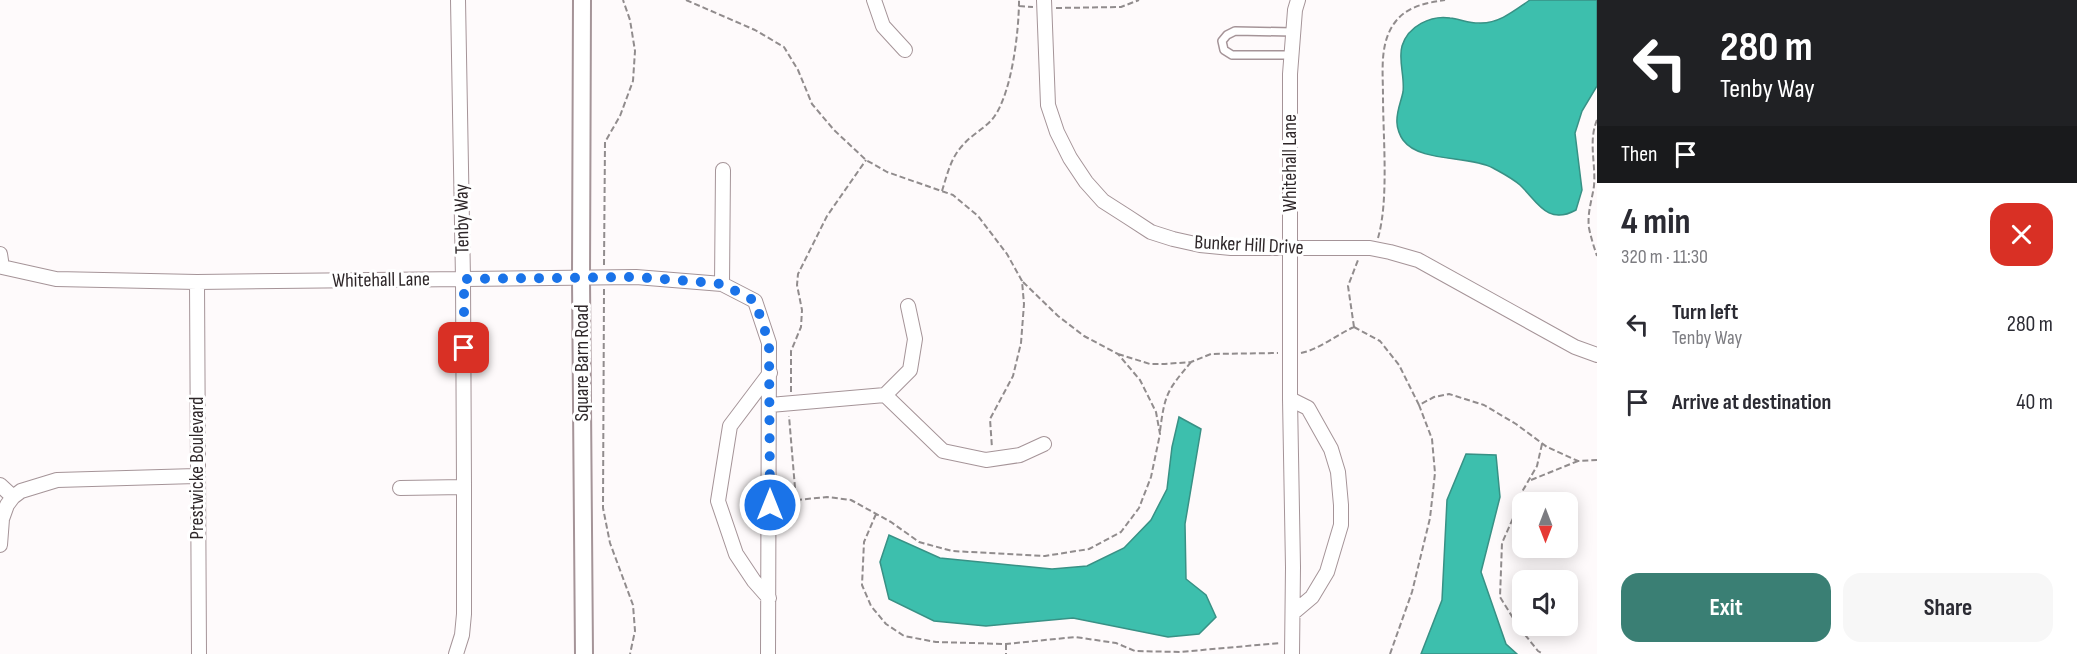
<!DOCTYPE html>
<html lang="en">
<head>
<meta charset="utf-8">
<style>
  :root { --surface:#fff; --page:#f7f7f7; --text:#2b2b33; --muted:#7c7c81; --accent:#3a7f74 }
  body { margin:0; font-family:"Sofia Sans Condensed",sans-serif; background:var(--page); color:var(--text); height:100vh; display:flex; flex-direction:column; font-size:22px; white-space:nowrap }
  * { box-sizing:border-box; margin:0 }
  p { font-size:20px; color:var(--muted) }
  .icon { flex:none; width:33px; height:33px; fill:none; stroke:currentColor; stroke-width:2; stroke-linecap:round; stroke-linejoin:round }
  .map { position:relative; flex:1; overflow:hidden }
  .sheet { display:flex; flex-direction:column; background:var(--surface); width:480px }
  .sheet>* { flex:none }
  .banner { background:#202124; color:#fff; overflow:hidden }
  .needle { width:39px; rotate:180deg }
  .fabs { position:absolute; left:1512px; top:492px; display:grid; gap:12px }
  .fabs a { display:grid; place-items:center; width:66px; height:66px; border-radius:12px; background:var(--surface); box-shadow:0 3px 15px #0003; font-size:30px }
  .pin { position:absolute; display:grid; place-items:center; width:51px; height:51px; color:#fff; margin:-26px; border-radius:12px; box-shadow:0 3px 9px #0006 }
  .me { position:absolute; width:66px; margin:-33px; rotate:0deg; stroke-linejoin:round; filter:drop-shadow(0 0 4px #0008) }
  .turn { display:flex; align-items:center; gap:21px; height:126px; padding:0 24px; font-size:27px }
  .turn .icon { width:78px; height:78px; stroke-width:2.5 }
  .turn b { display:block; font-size:42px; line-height:51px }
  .then { display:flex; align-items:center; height:57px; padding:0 24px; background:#0003; gap:12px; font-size:22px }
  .round { display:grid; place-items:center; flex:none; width:63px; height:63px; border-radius:18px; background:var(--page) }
  .overview { display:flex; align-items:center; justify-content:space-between; height:102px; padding:0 24px }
  h1 { font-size:36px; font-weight:700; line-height:45px }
  .cta { display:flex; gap:12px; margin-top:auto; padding:12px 24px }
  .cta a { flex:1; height:69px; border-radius:18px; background:var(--accent); color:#fff; font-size:24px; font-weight:700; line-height:69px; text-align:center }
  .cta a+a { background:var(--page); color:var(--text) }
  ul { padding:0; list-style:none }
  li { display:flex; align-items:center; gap:18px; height:78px; padding:0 24px }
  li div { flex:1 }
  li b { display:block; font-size:22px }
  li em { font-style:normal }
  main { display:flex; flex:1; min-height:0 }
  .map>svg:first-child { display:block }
  .water { fill:#3dbfad; stroke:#389185; stroke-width:1.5 }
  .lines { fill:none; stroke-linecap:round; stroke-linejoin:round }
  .service-casing { stroke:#a59498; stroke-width:10 }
  .minor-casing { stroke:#a59498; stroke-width:16 }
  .tertiary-casing { stroke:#a59498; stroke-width:20 }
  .path { stroke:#918c8d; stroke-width:2; stroke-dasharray:6 3; stroke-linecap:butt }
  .service { stroke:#fff; stroke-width:7 }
  .minor { stroke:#fff; stroke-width:14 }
  .tertiary { stroke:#fff; stroke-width:16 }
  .route { stroke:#1a73e8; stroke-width:10; stroke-dasharray:0 18 }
  .labels { text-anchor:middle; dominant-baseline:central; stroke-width:6; stroke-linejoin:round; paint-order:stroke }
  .street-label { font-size:20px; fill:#2e2729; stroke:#fff }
</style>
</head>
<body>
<main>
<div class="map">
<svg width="1597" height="654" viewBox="0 0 1597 654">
  <rect width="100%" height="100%" fill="#fefafb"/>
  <!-- water -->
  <path class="water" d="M 1530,0 L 1597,0 L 1597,86 L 1582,111 L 1575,133 L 1582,190 L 1576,210 C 1547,226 1537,201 1520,185 C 1512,178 1502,173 1493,168 C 1468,155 1420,163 1403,140 C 1400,136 1397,128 1397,123 C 1396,112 1401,102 1403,92 C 1405,77 1398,60 1402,46 C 1408,26 1431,15 1450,18 C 1460,19 1471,24 1481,23 C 1500,23 1515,10 1530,0 Z
    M 1179,417 L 1201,429 L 1185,524 L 1186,579 L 1206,595 L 1216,617 L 1199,634 L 1168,637 L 1073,618 L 986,626 L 934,621 L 889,599 L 880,562 L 889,535 L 940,558 L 1052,569 L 1087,566 L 1124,548 L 1151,520 L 1167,489 L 1172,447 Z
    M 1466,454 L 1496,455 L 1500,497 L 1481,572 L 1506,644 L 1517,654 L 1421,654 L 1442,600 L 1447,500 Z"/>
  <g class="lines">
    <defs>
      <path id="service" d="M 1292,55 L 1232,55 L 1224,50 L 1222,41 L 1227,35 L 1235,31 L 1293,32"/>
      <path id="minor" d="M 874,0 L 883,26 L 905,50
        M 1044,0 L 1048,105 L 1057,132 L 1070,158 L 1086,182 L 1103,201 L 1128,217 L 1151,232 L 1173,239 L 1200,245 L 1231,248 L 1370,248 L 1390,252 L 1418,260 L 1575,347 L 1597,355
        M 0,254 L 2,267 L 56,279 L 197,282 L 636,277 L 722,284 L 755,301 L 769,343 L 768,654
        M 197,282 L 199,654
        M 722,284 L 723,170
        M 885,395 L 943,451 L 986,460 L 1020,455 L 1044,444
        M 1290,399 L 1293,567 L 1292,654
        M 770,405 L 885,395 L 910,370 L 915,339 L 908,306
        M 0,485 L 13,497
        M 400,488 L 464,487
        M 0,545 L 2,519 L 7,505 L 13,497 L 21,491 L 57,480 L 196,476
        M 769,598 L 754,581 L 736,554 L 718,501 L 730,426 L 770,373
        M 1293,613 L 1312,597 L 1327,572 L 1341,525 L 1341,505 L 1338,472 L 1331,449 L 1308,408 L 1290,399 L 1290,74 L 1295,10 L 1298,0
        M 456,654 L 462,635 L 464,614 L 464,487 L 463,279 L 458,0"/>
      <path id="tertiary" d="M 582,0 L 581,279 L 584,654"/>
    </defs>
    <!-- service casing -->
    <use href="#service" class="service-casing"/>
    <!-- minor casing -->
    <use href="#minor" class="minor-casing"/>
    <!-- tertiary casing -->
    <use href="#tertiary" class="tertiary-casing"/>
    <!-- path -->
    <path class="path" d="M 686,0 L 755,30 L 784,47 L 798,70 L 812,104 L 834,130 L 866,160 L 887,172 L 953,195 L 978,216 L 1007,254 L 1022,281 L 1024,304 L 1021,343 L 1013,376 L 990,419 L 992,448
      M 1019,6 L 1033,7
      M 1056,8 L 1121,7 L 1139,0
      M 1597,120 C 1588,142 1596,163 1594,186 C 1592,200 1587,213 1589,228 C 1591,238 1594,247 1597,256
      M 942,191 C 947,175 951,157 963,145 C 972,134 986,128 994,117 C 1012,92 1019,31 1019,0
      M 1378,238 C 1389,200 1383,137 1383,96 C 1383,71 1379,42 1396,21 C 1408,6 1426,3 1445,0
      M 604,265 L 605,142 L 620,116 L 633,81 L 635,51 L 630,20 L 623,0
      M 604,289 L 603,508 L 610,543 L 633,605 L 635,631 L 630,654
      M 1354,327 L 1348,286 L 1358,260
      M 1354,327 L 1380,341 L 1399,365 L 1419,405 L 1434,397 L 1449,394 L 1484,405 L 1516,424 L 1547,447 L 1578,461 L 1597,460
      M 1301,353 C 1320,349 1336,335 1354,327
      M 1118,354 L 1150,364 L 1165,364 L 1191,362 L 1211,354 L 1278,353
      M 791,392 L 791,351 L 801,327 L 802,310 L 797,285 L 798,274 L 827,216 L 866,160
      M 1160,431 C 1165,393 1167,391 1191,362
      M 1542,444 L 1537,466 L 1519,497 L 1514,516 L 1502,543 L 1500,597 L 1518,626 L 1538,651 L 1543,654
      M 1531,480 L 1578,461
      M 796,500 L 827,497 L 851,500 L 891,522 L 919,542 L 952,551 L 1045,556 L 1089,549 L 1121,532 L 1139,508 L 1151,477 L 1160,434 L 1156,412 L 1140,380 L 1118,354 L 1084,336 L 1058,316 L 1022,281
      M 781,502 L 796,500 L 789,416
      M 876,514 L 864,542 L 862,585 L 871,606 L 886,624 L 904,636 L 936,642 L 1006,644 L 1075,637 L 1116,643 L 1135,651 L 1180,652 L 1280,643
      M 1006,644 L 1006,654
      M 1390,654 L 1412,592 L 1430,518 L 1435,473 L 1432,439 L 1419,405"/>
    <!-- service -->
    <use href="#service" class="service"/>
    <!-- minor -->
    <use href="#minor" class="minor"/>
    <!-- tertiary -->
    <use href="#tertiary" class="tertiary"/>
  </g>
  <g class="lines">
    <!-- route -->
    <path class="route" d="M 464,348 L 464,279 L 636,277 L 701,282 L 722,284 L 755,301 L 769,343 L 770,505"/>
  </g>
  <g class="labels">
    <!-- street labels -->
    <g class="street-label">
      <text transform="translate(1290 163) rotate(-90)">Whitehall Lane</text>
      <text transform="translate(462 219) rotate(-91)">Tenby Way</text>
      <text transform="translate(1249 245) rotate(3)">Bunker Hill Drive</text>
      <text transform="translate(381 280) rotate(-1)">Whitehall Lane</text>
      <text transform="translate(582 363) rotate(-90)">Square Barn Road</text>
      <text transform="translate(197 468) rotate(-90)">Prestwicke Boulevard</text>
    </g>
  </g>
</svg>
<div class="fabs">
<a><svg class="needle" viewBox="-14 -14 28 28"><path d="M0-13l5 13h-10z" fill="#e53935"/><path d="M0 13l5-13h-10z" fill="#7c7c81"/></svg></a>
<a><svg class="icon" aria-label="sound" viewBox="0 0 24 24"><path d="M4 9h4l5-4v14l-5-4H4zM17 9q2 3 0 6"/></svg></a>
</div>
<div class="pin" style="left:464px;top:348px;background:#d93025"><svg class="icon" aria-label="arrive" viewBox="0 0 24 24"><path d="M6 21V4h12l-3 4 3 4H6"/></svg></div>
<svg class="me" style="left:770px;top:505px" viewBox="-20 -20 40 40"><circle r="17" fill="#1a73e8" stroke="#fff" stroke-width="3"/><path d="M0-11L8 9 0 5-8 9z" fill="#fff"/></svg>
</div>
<section class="sheet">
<div class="banner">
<div class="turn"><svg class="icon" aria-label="left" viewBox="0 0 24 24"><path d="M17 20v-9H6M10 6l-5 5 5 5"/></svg><div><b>280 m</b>Tenby Way</div></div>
<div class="then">Then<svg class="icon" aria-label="arrive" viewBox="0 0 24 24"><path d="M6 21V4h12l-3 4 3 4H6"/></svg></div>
</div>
<div class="overview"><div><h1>4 min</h1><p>320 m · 11:30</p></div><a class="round" style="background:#d93025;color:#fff"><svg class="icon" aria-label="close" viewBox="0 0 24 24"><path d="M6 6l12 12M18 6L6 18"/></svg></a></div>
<ul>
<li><svg class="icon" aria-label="left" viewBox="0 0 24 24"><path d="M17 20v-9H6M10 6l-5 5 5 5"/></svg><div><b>Turn left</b><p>Tenby Way</p></div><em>280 m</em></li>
<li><svg class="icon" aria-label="arrive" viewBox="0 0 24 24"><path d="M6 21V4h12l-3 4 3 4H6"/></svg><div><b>Arrive at destination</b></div><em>40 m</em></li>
</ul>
<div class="cta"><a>Exit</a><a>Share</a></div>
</section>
</main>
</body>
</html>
